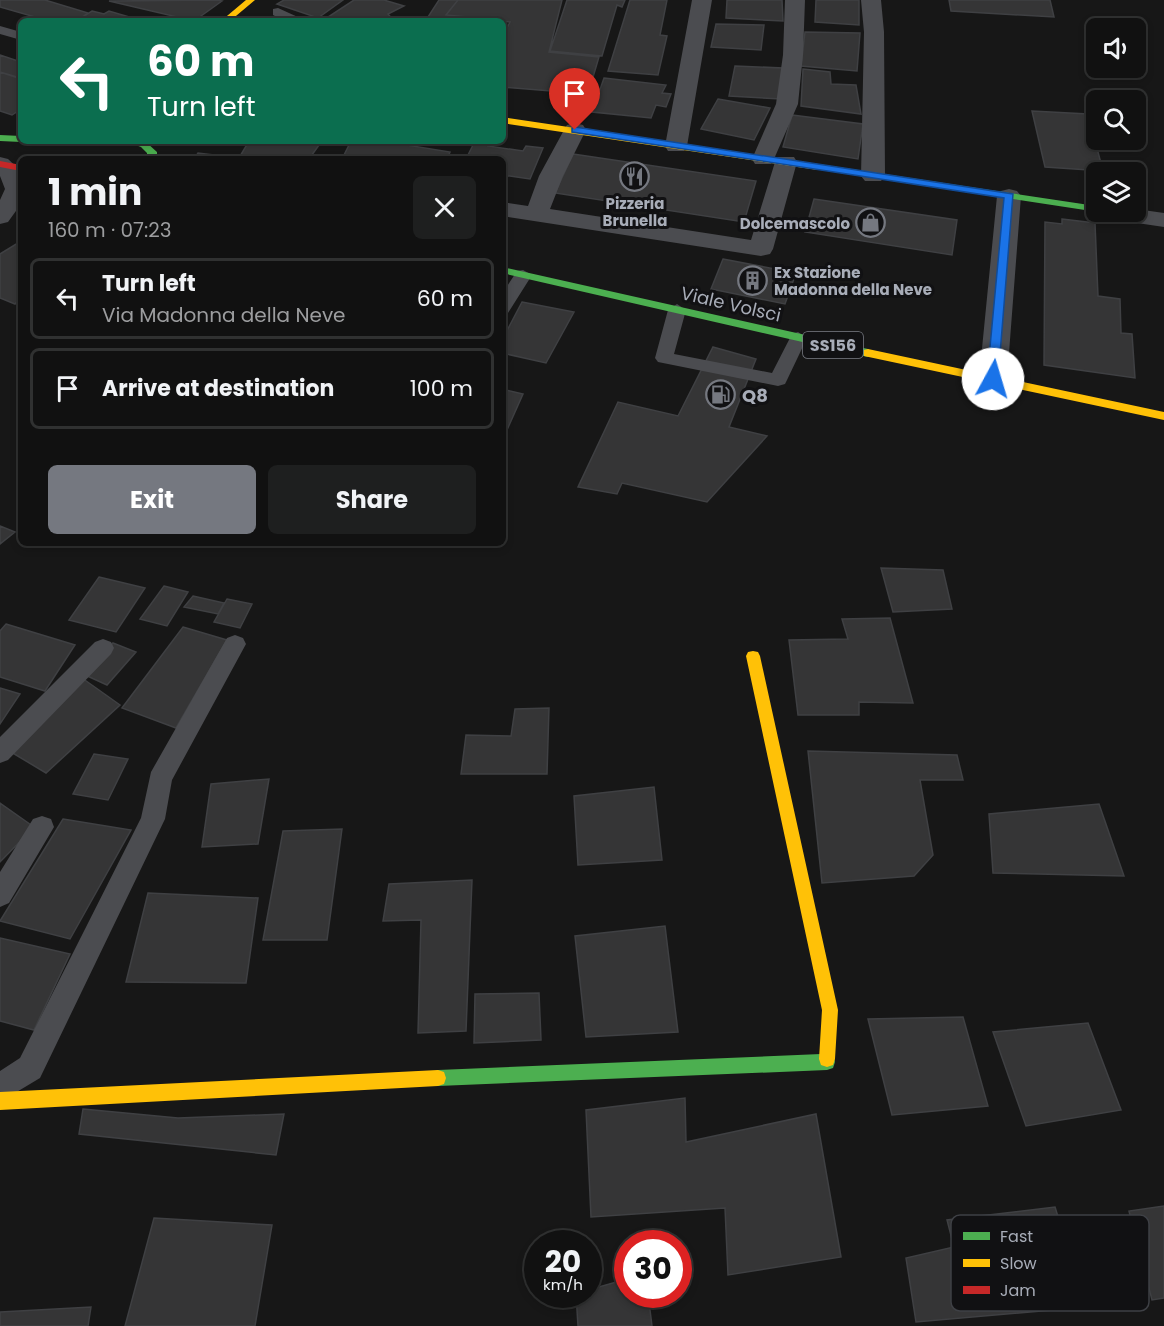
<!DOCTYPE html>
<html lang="en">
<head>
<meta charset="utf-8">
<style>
  :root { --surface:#111; --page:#1e1f1f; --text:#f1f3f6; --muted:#9c9d9f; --line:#303131; --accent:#757880 }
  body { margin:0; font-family:Poppins,sans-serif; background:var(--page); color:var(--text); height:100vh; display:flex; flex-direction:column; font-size:22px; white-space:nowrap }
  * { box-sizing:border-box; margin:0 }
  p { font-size:20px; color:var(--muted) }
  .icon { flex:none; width:33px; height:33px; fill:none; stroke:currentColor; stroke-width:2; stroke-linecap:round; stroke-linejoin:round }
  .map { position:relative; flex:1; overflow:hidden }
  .sheet { position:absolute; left:18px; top:156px; width:488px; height:390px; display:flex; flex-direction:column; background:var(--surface); border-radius:9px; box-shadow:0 3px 9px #0003,0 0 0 2px var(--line) }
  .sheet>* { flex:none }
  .top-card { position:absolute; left:18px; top:18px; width:488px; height:126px; border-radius:9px; box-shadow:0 3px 9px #0003,0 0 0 2px var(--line); background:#0b6e4f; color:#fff; overflow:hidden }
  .tools { position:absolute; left:1086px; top:18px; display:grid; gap:12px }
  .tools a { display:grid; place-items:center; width:60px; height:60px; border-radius:9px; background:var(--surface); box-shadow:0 3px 9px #0003,0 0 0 2px var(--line); font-size:30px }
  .speed { position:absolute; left:524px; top:1230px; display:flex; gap:12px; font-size:30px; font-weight:700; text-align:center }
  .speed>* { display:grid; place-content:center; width:78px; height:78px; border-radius:50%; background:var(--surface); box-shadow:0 3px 9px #0003,0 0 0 2px var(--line); line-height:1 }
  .speed small { font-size:15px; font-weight:400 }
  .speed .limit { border:9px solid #d22; background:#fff; color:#111 }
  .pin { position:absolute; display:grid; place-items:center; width:51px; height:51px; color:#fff; margin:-62px -26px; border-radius:50% 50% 50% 0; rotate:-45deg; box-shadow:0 0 6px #0007 }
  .pin .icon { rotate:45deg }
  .me { position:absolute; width:66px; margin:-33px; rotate:6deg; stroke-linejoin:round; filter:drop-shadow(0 0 4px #0008) }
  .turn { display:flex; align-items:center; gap:21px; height:126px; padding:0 30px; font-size:27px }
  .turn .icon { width:78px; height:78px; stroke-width:2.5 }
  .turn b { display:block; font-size:42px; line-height:51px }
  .round { display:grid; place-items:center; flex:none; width:63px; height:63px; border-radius:9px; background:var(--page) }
  .overview { display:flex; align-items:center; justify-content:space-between; height:102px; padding:0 30px }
  h1 { font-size:36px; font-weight:700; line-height:45px }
  .primary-button { display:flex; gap:12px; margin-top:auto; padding:12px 30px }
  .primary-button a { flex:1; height:69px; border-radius:9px; background:var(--accent); color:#fff; font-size:24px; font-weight:700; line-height:69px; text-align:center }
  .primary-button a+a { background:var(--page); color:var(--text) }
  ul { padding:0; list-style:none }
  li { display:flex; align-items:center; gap:18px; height:81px; margin:0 12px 9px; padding:0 18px; border:3px solid var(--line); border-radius:9px }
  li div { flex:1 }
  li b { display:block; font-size:22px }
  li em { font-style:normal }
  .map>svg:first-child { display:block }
  .building { fill:#353536; stroke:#3f4043; stroke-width:1.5 }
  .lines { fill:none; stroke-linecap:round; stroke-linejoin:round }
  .lane { fill:#4b4c50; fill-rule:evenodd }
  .street { fill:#4b4c50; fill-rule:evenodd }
  .fast { fill:#4caf50; fill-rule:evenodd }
  .slow { fill:#ffc107; fill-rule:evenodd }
  .jam { fill:#c62828; fill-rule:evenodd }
  .route { fill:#1a73e8; stroke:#114b97; stroke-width:1.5 }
  .labels { text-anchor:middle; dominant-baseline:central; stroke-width:6; stroke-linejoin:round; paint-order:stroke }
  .far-poi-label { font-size:15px; font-weight:bold; fill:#a8adb8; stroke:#111113 }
  .shield { fill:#111113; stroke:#7b7e86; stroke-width:1.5 }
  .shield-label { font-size:16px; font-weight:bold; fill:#a8adb8 }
  .street-label { font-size:18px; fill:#a8adb8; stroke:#111113 }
  .poi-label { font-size:18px; font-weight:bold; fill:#a8adb8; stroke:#111113; text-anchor:start }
  .key { fill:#111113; stroke:#3e4045; stroke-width:1.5 }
  .key-label { font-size:16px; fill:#a8adb8 }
</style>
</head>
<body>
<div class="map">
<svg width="1164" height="1326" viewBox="0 0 1164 1326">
  <rect width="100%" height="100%" fill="#171717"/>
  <!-- building -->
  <path class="building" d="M 0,0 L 45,0 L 88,13 L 76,21 L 49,21 L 0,7 Z
    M 217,0 L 222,1 L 194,21 L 109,1 Z
    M 284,0 L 343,0 L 318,18 L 277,4 Z
    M 354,0 L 384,0 L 404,6 L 388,14 L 394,21 L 328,21 L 325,19 Z
    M 439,0 L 458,0 L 446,15 L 478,18 L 477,21 L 426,20 Z
    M 458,0 L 562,0 L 549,52 L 599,57 L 588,94 L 502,87 L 502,38 L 510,22 L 446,15 Z
    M 567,0 L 625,0 L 622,7 L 617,5 L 602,56 L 550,51 Z
    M 630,0 L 667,0 L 660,35 L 667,36 L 658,75 L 608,71 Z
    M 727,0 L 782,0 L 783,21 L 726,18 Z
    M 816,0 L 859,0 L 859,25 L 815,22 Z
    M 949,0 L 1050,0 L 1054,17 L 951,11 Z
    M 92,11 L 104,14 L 109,11 L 143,21 L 76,21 Z
    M 716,24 L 764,25 L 761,50 L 711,47 Z
    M 805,32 L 860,33 L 857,71 L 801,66 Z
    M 0,55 L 21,62 L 21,75 L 17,77 L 0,72 Z
    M 735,66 L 783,68 L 781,99 L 729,96 Z
    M 803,69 L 830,72 L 831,84 L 856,85 L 861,114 L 801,106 Z
    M 0,72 L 21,79 L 21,109 L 12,115 L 0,111 Z
    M 604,78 L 666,85 L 662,93 L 671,94 L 666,107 L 656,105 L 651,118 L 592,112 Z
    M 718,99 L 770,108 L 754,140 L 701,129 Z
    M 1032,111 L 1088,114 L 1103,171 L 1045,167 Z
    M 792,115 L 863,124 L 858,159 L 783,147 Z
    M 249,141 L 322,141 L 309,159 L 194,159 L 198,153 L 239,158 Z
    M 351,141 L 395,141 L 394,143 L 450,152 L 447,159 L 342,159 Z
    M 475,141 L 491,141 L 488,146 L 523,151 L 526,146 L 543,148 L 530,179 L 502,175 L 502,159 L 466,159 Z
    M 573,154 L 756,181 L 744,222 L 555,193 Z
    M 814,199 L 957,220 L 952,255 L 805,232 Z
    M 1062,219 L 1095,223 L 1098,296 L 1120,299 L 1121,333 L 1132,334 L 1135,378 L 1044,365 L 1045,222 L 1062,224 Z
    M 21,241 L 21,297 L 15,304 L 0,298 L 0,254 Z
    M 723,259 L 796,273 L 785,304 L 711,289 Z
    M 522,302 L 574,312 L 546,363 L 502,353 L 502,340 Z
    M 713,347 L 756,359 L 729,427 L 767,436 L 707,502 L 622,483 L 617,494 L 578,487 L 618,402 L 678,416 Z
    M 502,389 L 523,394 L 503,439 L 502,439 Z
    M 0,526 L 15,532 L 0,544 Z
    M 881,568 L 943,570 L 952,609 L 893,612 Z
    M 99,577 L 145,588 L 116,632 L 69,620 Z
    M 164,586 L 188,592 L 167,626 L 140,619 Z
    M 193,596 L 224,603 L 218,614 L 184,607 Z
    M 227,599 L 252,604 L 240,628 L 214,622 Z
    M 890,618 L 913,703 L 859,702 L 859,715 L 798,715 L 789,640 L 848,639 L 842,619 Z
    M 6,624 L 75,645 L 45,691 L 0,677 L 0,631 Z
    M 183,627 L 227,640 L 176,728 L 122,708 Z
    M 113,643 L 136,652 L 107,685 L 85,675 Z
    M 82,678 L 120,705 L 46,773 L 11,752 Z
    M 0,688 L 20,694 L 0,724 Z
    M 549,708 L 547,774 L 461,774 L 466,735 L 511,736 L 515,709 Z
    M 808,751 L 957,755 L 963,780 L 920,780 L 933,855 L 914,876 L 822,883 Z
    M 94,754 L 128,759 L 108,800 L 73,794 Z
    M 269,779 L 258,844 L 202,847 L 211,784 Z
    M 654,787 L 662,860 L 578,865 L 574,796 Z
    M 0,803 L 34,827 L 0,862 Z
    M 1099,804 L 1124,876 L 993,873 L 989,814 Z
    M 63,819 L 131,830 L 70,939 L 0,921 Z
    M 342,829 L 327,940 L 263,940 L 283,831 Z
    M 472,880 L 466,1031 L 418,1033 L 421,920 L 383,921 L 389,884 Z
    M 148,893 L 258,898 L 246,983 L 126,982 Z
    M 665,926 L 678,1032 L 586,1037 L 575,936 Z
    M 0,938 L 70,954 L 34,1030 L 0,1021 Z
    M 539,993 L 541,1040 L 474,1043 L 475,994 Z
    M 963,1017 L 988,1106 L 892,1115 L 868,1019 Z
    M 1088,1023 L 1121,1110 L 1026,1126 L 993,1032 Z
    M 685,1098 L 686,1142 L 816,1114 L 841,1257 L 728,1275 L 725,1208 L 591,1217 L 586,1110 Z
    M 83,1109 L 178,1118 L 284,1114 L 276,1155 L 79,1134 Z
    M 1164,1206 L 1164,1298 L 1152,1300 L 1129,1211 Z
    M 1055,1207 L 1086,1307 L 916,1322 L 906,1258 L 954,1247 L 947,1220 Z
    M 154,1218 L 272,1225 L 255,1326 L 125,1326 Z
    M 627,1279 L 627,1294 L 648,1294 L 652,1326 L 578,1326 L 576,1294 L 588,1294 L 588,1290 Z
    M 91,1307 L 88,1326 L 0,1326 L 0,1312 Z"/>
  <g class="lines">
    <!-- lane -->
    <path class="lane" d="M 278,8 L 300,18 L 302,21 L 285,21 L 273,15 L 273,9 Z
      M 0,26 L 21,32 L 21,40 L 0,34 Z
      M 523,270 L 532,275 L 508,313 L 502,314 L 502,294 L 517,271 Z
      M 677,304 L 686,310 L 674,354 L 772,373 L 792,334 L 798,332 L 807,338 L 787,380 L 785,384 L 778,386 L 658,362 L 655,358 L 668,310 Z
      M 235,635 L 243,638 L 246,644 L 172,780 L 165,819 L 40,1078 L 0,1102 L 0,1071 L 20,1058 L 141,818 L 151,772 L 227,638 Z
      M 103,639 L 111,642 L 114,648 L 111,654 L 8,760 L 0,763 L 0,737 L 95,642 Z
      M 42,816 L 51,819 L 54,827 L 9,903 L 0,907 L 0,872 L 33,819 Z"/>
    <!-- street -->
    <path class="street" d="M 692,0 L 712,0 L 687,146 L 684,151 L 668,151 L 665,146 Z
      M 785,0 L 805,0 L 803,55 L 798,104 L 774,159 L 771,164 L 755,164 L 752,159 L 776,104 L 783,55 Z
      M 861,0 L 881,0 L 884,32 L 885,176 L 881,181 L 865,181 L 861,176 L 864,32 Z
      M 575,123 L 583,125 L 586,130 L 563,176 L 550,209 L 751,240 L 775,162 L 778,157 L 794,157 L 797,162 L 773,249 L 770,254 L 761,256 L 502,216 L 502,202 L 528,206 L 539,176 L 564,130 L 567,125 Z
      M 0,157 L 8,159 L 21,171 L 21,204 L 8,222 L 0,224 L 0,200 L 5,189 L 0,176 Z
      M 1009,189 L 1017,191 L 1021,196 L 1007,379 L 1003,385 L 993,388 L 983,385 L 979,379 L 997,196 L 1001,191 Z
      M 1136,209 L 1164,213 L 1164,227 L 1110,219 L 1102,217 L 1098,212 L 1136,212 Z"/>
    <!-- fast -->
    <path class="fast" d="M 0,135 L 21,136 L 21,141 L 24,141 L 21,142 L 0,141 Z
      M 125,141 L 147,143 L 157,152 L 157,159 L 147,159 L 147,153 L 141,147 Z
      M 818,164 L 1096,206 L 1098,212 L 815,169 L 815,165 Z
      M 502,267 L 868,349 L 873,353 L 868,357 L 502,273 Z
      M 827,1051 L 833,1053 L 835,1062 L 833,1068 L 827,1070 L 438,1086 L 432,1084 L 430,1078 L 432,1072 L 438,1070 L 821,1054 Z"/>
    <!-- slow -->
    <path class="slow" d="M 246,0 L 255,0 L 230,21 L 221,21 Z
      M 502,117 L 818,164 L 823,167 L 818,170 L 502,123 Z
      M 868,349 L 1164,412 L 1164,420 L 864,356 L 864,350 Z
      M 753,651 L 758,652 L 760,656 L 838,1010 L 835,1059 L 833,1065 L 827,1067 L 821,1065 L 819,1059 L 822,1010 L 746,656 L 748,652 Z
      M 438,1070 L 444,1072 L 446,1078 L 444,1084 L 438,1086 L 0,1110 L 0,1092 Z"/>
    <!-- jam -->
    <path class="jam" d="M 0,161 L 21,165 L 21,171 L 0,167 Z"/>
  </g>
  <!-- route -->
  <path class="route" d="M 575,127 L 1013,194 L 998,379 L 993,383 L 987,379 L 1004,198 L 572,132 L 572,128 Z"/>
  <!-- icons -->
  <defs>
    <symbol id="restaurant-ring" viewBox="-11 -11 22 22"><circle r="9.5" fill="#111113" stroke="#757880" stroke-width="1.5"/><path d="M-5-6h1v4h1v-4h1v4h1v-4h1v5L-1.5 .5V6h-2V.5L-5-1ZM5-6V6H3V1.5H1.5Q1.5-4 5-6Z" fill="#757880"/></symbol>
    <symbol id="shop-ring" viewBox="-11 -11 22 22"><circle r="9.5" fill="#111113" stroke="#757880" stroke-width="1.5"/><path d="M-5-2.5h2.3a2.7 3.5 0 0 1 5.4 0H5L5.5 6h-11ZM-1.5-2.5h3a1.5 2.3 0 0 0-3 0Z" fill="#757880"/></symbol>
    <symbol id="building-ring" viewBox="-11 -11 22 22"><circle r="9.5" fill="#111113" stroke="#757880" stroke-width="1.5"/><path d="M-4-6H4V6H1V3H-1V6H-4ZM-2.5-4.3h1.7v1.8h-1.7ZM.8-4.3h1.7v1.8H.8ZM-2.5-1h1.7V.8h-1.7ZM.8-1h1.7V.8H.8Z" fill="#757880"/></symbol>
    <symbol id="fuel-ring" viewBox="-11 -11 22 22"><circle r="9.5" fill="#111113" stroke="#757880" stroke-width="1.5"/><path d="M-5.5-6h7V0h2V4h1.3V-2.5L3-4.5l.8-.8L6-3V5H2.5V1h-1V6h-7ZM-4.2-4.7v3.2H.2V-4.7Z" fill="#757880"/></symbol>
  </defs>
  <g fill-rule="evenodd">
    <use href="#restaurant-ring" x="618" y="160" width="33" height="33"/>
    <use href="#shop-ring" x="854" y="206" width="33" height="33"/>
    <use href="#building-ring" x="736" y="264" width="33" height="33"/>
    <use href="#fuel-ring" x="704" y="378" width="33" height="33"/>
  </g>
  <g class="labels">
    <!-- far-poi labels -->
    <g class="far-poi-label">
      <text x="635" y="203">Pizzeria<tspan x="635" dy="17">Brunella</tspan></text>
      <text x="850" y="223" text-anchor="end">Dolcemascolo</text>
      <text x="774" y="272" text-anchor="start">Ex Stazione<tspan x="774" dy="17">Madonna della Neve</tspan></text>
    </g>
    <!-- shield labels -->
    <rect class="shield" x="803" y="332" width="60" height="26" rx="4.5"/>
    <g class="shield-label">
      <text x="833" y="345">SS156</text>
    </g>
    <!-- street labels -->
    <g class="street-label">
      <text transform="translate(731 304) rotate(13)">Viale Volsci</text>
    </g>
    <!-- poi labels -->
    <g class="poi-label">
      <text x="742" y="395">Q8</text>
    </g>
  </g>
  <!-- legend -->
  <rect x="951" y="1215" width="198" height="96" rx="9" class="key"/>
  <rect x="963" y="1232" width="27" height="8" fill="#4caf50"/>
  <rect x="963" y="1259" width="27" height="8" fill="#ffc107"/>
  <rect x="963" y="1286" width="27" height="8" fill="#c62828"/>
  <g class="key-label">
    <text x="1000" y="1242">Fast</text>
    <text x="1000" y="1269">Slow</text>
    <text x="1000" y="1296">Jam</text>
  </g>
</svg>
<div class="tools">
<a><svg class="icon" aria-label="sound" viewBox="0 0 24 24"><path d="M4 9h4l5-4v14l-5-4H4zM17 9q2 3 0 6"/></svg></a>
<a><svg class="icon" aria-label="search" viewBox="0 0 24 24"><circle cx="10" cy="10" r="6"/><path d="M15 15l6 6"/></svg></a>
<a><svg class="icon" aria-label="layers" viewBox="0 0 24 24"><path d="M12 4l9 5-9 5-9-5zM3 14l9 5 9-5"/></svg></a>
</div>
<div class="speed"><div>20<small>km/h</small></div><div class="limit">30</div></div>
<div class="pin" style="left:575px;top:130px;background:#d93025"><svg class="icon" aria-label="arrive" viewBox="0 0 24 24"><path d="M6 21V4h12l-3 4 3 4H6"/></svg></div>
<svg class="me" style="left:993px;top:379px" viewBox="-20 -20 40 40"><circle r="19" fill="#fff"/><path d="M0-13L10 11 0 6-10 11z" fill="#1a73e8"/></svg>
<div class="top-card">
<div class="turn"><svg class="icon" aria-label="left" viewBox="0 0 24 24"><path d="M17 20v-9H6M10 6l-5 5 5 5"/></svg><div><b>60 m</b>Turn left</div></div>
</div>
<section class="sheet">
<div class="overview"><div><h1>1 min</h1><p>160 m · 07:23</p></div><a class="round"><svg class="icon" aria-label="close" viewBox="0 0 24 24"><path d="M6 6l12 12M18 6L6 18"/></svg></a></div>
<ul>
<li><svg class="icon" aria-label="left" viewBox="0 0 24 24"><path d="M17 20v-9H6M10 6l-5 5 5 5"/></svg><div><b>Turn left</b><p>Via Madonna della Neve</p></div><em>60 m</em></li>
<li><svg class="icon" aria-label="arrive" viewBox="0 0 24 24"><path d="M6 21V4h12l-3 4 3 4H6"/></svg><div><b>Arrive at destination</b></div><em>100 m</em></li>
</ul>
<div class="primary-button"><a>Exit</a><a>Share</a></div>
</section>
</div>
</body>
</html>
